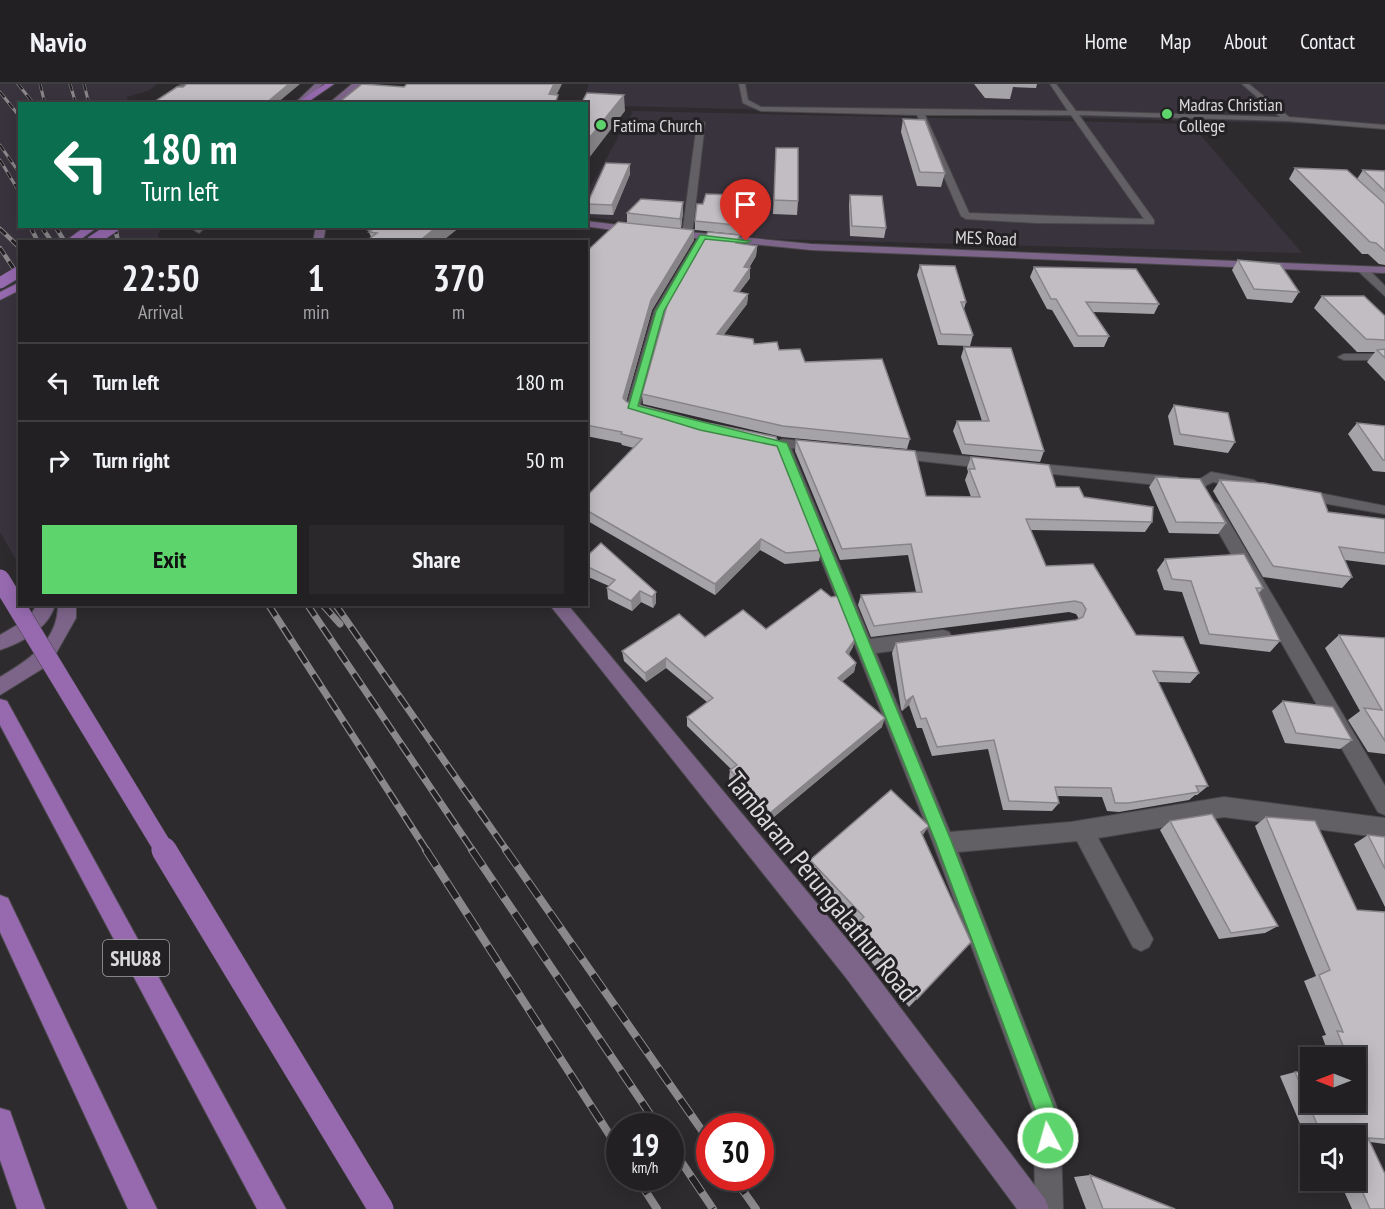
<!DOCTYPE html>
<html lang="en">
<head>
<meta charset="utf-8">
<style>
  :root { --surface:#222023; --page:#2a282b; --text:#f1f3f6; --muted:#a2a3a6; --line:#3f3e41; --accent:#5ed56c }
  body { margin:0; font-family:"PT Sans Narrow",sans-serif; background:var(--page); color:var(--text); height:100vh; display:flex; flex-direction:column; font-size:22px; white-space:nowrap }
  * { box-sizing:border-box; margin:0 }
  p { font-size:20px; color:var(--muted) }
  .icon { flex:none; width:33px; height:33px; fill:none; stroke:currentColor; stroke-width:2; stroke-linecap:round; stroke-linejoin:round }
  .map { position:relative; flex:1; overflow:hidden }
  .details { position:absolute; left:18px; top:156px; width:570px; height:366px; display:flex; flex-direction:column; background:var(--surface); border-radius:0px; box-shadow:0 3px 15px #0003,0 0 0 2px var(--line) }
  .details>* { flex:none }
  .banner { position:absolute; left:18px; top:18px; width:570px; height:126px; border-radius:0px; box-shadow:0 3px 15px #0003,0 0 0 2px var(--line); background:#0b6e4f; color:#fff; overflow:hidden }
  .needle { width:39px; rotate:270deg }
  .buttons { position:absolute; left:1300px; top:963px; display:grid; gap:12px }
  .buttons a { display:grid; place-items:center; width:66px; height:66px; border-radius:0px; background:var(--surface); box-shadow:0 3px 15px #0003,0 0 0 2px var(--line); font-size:30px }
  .speed { position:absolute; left:606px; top:1029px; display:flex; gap:12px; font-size:30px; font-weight:700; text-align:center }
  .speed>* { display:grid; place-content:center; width:78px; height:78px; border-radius:50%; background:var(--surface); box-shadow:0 3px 15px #0003,0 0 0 2px var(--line); line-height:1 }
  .speed small { font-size:15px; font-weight:400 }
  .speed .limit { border:9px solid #d22; background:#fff; color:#111 }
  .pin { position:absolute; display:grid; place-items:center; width:51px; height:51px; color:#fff; margin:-62px -26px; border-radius:50% 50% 50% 0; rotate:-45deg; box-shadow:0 0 6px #0007 }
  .pin .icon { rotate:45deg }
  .me { position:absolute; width:66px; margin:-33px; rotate:354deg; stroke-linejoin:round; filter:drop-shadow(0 0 4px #0008) }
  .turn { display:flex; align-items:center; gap:21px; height:126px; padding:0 24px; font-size:27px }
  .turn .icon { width:78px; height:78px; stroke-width:2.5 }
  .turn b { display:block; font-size:42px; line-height:51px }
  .eta { display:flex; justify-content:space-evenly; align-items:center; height:102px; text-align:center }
  .eta b { font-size:36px; font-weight:700; line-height:42px }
  .primary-button { display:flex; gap:12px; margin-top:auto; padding:12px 24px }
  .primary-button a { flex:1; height:69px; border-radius:0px; background:var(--accent); color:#111; font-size:24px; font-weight:700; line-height:69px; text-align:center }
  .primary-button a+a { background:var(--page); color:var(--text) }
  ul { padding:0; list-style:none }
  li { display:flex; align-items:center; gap:18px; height:78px; padding:0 24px; border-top:2px solid var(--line) }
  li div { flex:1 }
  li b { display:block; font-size:22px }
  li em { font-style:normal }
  header { display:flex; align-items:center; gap:36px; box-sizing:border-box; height:84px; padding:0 30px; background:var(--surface); border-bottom:2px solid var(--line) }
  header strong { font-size:28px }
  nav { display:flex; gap:33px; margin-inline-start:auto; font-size:21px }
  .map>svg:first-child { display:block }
  .built { fill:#39333d }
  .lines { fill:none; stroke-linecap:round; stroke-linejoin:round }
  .lane-casing { stroke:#49474a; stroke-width:2 }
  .street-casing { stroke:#49474a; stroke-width:2 }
  .secondary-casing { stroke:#49474a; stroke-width:2 }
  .primary-casing { stroke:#49474a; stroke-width:2 }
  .lane { fill:#636065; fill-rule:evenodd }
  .street { fill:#636065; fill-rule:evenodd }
  .secondary { fill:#7d658a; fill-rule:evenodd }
  .primary { fill:#976ab0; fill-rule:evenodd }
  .rail-far3-casing { stroke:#8a888b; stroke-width:3 }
  .rail-far2-casing { stroke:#8a888b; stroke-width:4.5 }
  .rail-far1-casing { stroke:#8a888b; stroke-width:7 }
  .rail-casing { stroke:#8a888b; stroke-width:8 }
  .rail-far3 { stroke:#242125; stroke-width:2; stroke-dasharray:7; stroke-linecap:butt }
  .rail-far2 { stroke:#242125; stroke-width:3; stroke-dasharray:8; stroke-linecap:butt }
  .rail-far1 { stroke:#242125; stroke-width:4.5; stroke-dasharray:14; stroke-linecap:butt }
  .rail { stroke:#242125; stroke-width:6; stroke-dasharray:19; stroke-linecap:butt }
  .primary-bridge-far2-casing { stroke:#49474a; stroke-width:12; stroke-linecap:butt }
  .primary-bridge-far1-casing { stroke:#49474a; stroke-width:20; stroke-linecap:butt }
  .primary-bridge-casing { stroke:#49474a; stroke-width:26; stroke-linecap:butt }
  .primary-bridge-far2 { stroke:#976ab0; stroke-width:11 }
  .primary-bridge-far1 { stroke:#976ab0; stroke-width:19 }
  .primary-bridge { stroke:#976ab0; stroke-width:25 }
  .wall { fill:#a6a3a8 }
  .shaded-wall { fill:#878488 }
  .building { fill:#c1bdc3; stroke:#878488; stroke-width:1.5 }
  .route { fill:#5ed56c; stroke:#3d8a46; stroke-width:1.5 }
  .poi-dot { fill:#5ed56c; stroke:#242125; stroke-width:2 }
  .labels { text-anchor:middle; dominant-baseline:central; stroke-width:6; stroke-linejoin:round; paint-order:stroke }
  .far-poi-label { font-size:18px; fill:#dad9db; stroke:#242125; text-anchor:start }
  .far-street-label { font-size:18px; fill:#dad9db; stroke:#242125 }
  .shield { fill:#242125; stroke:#a3a2a4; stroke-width:1.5 }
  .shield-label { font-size:21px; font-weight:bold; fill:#dad9db }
  .near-street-label { font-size:27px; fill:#dad9db; stroke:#242125 }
</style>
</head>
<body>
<header>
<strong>Navio</strong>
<nav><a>Home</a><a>Map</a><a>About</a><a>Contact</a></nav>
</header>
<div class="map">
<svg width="1385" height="1125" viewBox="0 0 1385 1125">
  <rect width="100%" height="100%" fill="#2e2b2f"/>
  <!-- built -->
  <path class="built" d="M 0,0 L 157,0 L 150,6 L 127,13 L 128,19 L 20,20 L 20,142 L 162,143 L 158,150 L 160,157 L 20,158 L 19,481 L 0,448 Z
    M 589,0 L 1385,0 L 1385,44 L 1312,40 L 587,21 L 581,20 Z
    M 633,27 L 1191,40 L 1302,169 L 772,155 L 587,133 L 587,109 Z"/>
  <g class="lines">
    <defs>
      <path id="lane" d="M 181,0 L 188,0 L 163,20 L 155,20 Z
        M 739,0 L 745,0 L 748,16 L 761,23 L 1068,27 L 1050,0 L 1056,0 L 1076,27 L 1280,33 L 1242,0 L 1249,0 L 1289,33 L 1385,41 L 1385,45 L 1287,37 L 1079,31 L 1154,136 L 1154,140 L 1036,139 L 966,135 L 961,132 L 917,31 L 761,27 L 743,19 ZM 925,31 L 1071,31 L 1144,135 L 969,129 Z
        M 701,37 L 705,39 L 692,151 L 687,154 L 682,151 L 697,39 Z
        M 1385,270 L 1385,276 L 1344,276 L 1338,273 L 1344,270 Z"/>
      <path id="street" d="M 196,142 L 207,142 L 199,149 L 194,146 Z
        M 703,150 L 708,153 L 666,227 L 640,322 L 659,329 L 652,333 L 628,327 L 626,324 L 654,227 L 698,153 Z
        M 1358,183 L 1366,183 L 1385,202 L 1385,212 L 1358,187 Z
        M 782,355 L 819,359 L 826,363 L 819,367 L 791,364 L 870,555 L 943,546 L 949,548 L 952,553 L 949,558 L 943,560 L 876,569 L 950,748 L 1071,738 L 1224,713 L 1385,734 L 1385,754 L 1224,733 L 1098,754 L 1153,855 L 1149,863 L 1141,867 L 1133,863 L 1077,757 L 958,768 L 1060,1031 L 1063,1125 L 1035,1125 L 1034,1031 L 933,759 L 775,359 Z
        M 891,365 L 992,375 L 999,380 L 992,385 L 886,373 L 884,370 L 886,367 Z
        M 1029,379 L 1177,393 L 1184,398 L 1177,403 L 1024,387 L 1022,384 L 1024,381 Z
        M 1211,388 L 1254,396 L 1261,401 L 1254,406 L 1213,398 L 1199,405 L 1194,403 L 1192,400 Z
        M 1299,405 L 1385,422 L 1385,430 L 1294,414 L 1291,410 Z
        M 1211,416 L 1219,421 L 1385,702 L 1385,731 L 1378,728 L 1203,421 Z"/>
      <path id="secondary" d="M 315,0 L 323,0 L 303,20 L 294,20 Z
        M 352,0 L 361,0 L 337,20 L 328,20 Z
        M 586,137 L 635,143 L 640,146 L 635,149 L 584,142 L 586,142 Z
        M 316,142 L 326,142 L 323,158 L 313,158 Z
        M 669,146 L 811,160 L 1385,183 L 1385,189 L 811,166 L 665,151 L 665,147 Z
        M 37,520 L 55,520 C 50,544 21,559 0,566 L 0,551 L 29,534 Z
        M 58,520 L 76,520 L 76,534 L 50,580 L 0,611 L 0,593 C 28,576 58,558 58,520 Z
        M 549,520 L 567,520 L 865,877 L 1045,1115 L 1049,1125 L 1017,1125 L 847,895 Z"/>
      <path id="primary" d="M 325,0 L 334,0 L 305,20 L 295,20 Z
        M 86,142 L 99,142 L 77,158 L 64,158 Z
        M 20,198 L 20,206 L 0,216 L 0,208 Z
        M 0,615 L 7,617 L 286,1125 L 257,1125 L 0,641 Z
        M 0,811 L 8,814 L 157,1125 L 128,1125 L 0,848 Z
        M 0,1024 L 10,1027 L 45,1125 L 17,1125 L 0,1076 Z"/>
    </defs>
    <!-- lane casing -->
    <use href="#lane" class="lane-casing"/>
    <!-- street casing -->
    <use href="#street" class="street-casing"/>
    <!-- secondary casing -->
    <use href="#secondary" class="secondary-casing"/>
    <!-- primary casing -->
    <use href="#primary" class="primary-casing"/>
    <!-- lane -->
    <use href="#lane" class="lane"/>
    <!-- street -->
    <use href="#street" class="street"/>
    <!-- secondary -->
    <use href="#secondary" class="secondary"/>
    <!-- primary -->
    <use href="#primary" class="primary"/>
    <defs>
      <path id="rail-far3" d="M 18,0 L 34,20
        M 40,0 L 45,20
        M 70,0 L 76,20
        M 84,0 L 89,20
        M 0,8 L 20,33
        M 0,61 L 20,90
        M 0,76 L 20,109"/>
      <path id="rail-far2" d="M 30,142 L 38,158
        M 41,142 L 52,158
        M 55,142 L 65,158
        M 100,142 L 103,158
        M 115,142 L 118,158
        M 0,145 L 20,164
        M 0,164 L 20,194"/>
      <path id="rail-far1" d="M 268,520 L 427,767
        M 307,520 L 473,767
        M 322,520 L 340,540
        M 335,520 L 507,767"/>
      <path id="rail" d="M 426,766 L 620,1067
        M 472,766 L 658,1042
        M 506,766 L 710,1058
        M 670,1061 L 713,1125
        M 637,1094 L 657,1125
        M 734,1094 L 756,1125"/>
    </defs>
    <!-- rail-far3 casing -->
    <use href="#rail-far3" class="rail-far3-casing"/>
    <!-- rail-far2 casing -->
    <use href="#rail-far2" class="rail-far2-casing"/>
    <!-- rail-far1 casing -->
    <use href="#rail-far1" class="rail-far1-casing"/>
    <!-- rail casing -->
    <use href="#rail" class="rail-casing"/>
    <!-- rail-far3 -->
    <use href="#rail-far3" class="rail-far3"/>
    <!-- rail-far2 -->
    <use href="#rail-far2" class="rail-far2"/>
    <!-- rail-far1 -->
    <use href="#rail-far1" class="rail-far1"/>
    <!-- rail -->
    <use href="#rail" class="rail"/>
    <defs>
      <path id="primary-bridge-far2" d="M 91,158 L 115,142
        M 0,199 L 20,187"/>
      <path id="primary-bridge-far1" d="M 0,495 L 165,767"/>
      <path id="primary-bridge" d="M 164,766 L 381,1125"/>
    </defs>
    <!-- primary-bridge-far2 casing -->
    <use href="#primary-bridge-far2" class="primary-bridge-far2-casing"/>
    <!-- primary-bridge-far1 casing -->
    <use href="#primary-bridge-far1" class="primary-bridge-far1-casing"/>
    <!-- primary-bridge casing -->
    <use href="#primary-bridge" class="primary-bridge-casing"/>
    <!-- primary-bridge-far2 -->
    <use href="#primary-bridge-far2" class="primary-bridge-far2"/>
    <!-- primary-bridge-far1 -->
    <use href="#primary-bridge-far1" class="primary-bridge-far1"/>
    <!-- primary-bridge -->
    <use href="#primary-bridge" class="primary-bridge"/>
  </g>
  <!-- wall -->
  <path class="wall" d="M 974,0 L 1037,0 L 1036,4 L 1013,3 L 1010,15 L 985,14 Z
    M 903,35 L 945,89 L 941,103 L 917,102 L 901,48 Z
    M 776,64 L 798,117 L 797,131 L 773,130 Z
    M 630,80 L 630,90 L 613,131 L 588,130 L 587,120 Z
    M 1295,84 L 1357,95 L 1363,86 L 1385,87 L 1385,181 L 1379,180 L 1368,170 L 1362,170 L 1289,95 Z
    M 850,111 L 886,144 L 884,154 L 850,152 L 849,120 Z
    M 763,112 L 762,120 L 745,151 L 695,146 L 695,137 L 703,120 Z
    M 683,127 L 681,144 L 694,156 L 652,226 L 626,318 L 821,466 L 819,477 L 785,480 L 760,466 L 715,511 L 586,436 L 586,413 L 634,364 L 622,361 L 621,359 L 586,352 L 586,168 L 627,139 L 627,129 Z
    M 461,142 L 441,158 L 371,153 L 369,148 L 370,147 L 352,143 Z
    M 740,151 L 740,160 L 757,162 L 756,172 L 749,184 L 750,194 L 739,208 L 748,210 L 747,220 L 723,251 L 779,266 L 910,355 L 907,365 L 782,353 L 643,320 L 642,310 Z
    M 1238,176 L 1299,208 L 1292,219 L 1247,215 L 1232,186 Z
    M 920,181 L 966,218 L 964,225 L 973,251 L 970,262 L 938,261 L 917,191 Z
    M 1034,183 L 1159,220 L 1154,230 L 1093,228 L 1109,252 L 1104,263 L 1074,263 L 1052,226 L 1047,225 L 1030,193 Z
    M 1322,212 L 1385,232 L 1385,297 L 1367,278 L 1375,268 L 1357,268 L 1314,224 Z
    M 964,263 L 1044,367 L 1040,378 L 962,370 L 953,347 L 957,337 L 982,337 L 961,273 Z
    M 1174,321 L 1235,358 L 1228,369 L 1174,361 L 1168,332 Z
    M 1357,339 L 1385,342 L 1385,388 L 1373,387 L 1348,350 Z
    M 796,356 L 926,412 L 971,413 L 965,396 L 968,388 L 967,384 L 971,373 L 1056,403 L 1152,438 L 1145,448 L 1030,446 L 1046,482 L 1136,551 L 1199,589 L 1190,599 L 1158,598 L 1208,702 L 1197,711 L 1195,711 L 1189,716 L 1119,728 L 1107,727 L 1102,713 L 1057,712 L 1059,719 L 1052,727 L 1003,726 L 988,665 L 932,672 L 922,644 L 917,644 L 909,621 L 902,627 L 901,625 L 892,569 L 896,559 L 1076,536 L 1079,535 L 1076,530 L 1069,528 L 871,553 L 858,521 L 861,511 L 916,508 L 908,471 L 840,476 L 795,367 Z
    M 1156,393 L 1226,439 L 1218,450 L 1169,449 L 1149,403 Z
    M 1220,396 L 1328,428 L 1385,435 L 1385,481 L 1345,476 L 1352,493 L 1342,504 L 1263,493 L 1213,407 Z
    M 586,473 L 656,508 L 656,519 L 653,524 L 641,518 L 632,527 L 608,515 L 607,504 L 609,502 L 586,492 Z
    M 1165,475 L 1263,504 L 1259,509 L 1280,557 L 1270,568 L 1200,560 L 1182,508 L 1164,506 L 1157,486 Z
    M 766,545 L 853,563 L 849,570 L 856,579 L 854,588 L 842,597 L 882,643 L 769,737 L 729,695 L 730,686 L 731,685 L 687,642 L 687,633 L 707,618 L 666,584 L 646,598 L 624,577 L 622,567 L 705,553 Z
    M 1339,551 L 1385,554 L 1385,670 L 1368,668 L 1348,636 L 1360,627 L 1325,564 Z
    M 1283,617 L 1352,656 L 1340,665 L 1285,659 L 1272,627 Z
    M 1266,733 L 1357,826 L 1385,828 L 1385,1060 L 1370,1058 L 1385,1125 L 1352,1125 L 1339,1096 L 1356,1096 L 1356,1052 L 1311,1052 L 1311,1066 L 1280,992 L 1295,988 L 1356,1018 L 1356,974 L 1330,974 L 1322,952 L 1326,951 L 1304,897 L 1316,892 L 1255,742 Z
    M 1170,737 L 1278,842 L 1265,849 L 1219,855 L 1160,746 Z
    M 1368,751 L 1385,753 L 1385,823 L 1354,760 Z
    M 923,752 L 971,858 L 909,923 L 849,851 L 856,840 L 806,787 L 810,776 Z
    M 1090,1091 L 1175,1125 L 1086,1125 L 1074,1093 Z"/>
  <!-- shaded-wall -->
  <path class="shaded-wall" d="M 289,0 L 300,0 L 276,20 L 265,20 Z
    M 554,0 L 562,0 L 552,20 L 549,10 Z
    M 624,11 L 625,27 L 586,78 L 586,58 Z
    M 630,80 L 630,90 L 613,131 L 612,121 Z
    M 763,112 L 762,120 L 745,151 L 746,142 Z
    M 683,118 L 683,127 L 681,144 L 680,135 Z
    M 438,142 L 461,142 L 441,158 L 418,158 Z
    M 694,146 L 694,156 L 652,226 L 624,325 L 623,314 L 651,216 Z
    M 740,151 L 740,161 L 736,159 Z
    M 757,162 L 756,172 L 743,192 L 744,183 Z
    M 750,184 L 750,194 L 733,217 L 734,207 Z
    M 748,210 L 747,220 L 717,260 L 717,250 Z
    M 761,455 L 760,466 L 715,511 L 715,500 Z
    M 640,507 L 641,518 L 632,527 L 631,517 Z
    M 656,508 L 656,519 L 653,524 L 652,513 Z
    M 856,554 L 853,563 L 844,577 L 846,568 Z
    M 666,574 L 666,584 L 646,598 L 645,589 Z
    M 856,579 L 854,588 L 836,603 L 838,594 Z
    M 913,612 L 909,621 L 902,627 L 906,617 Z
    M 885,634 L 882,643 L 769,737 L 770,729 Z
    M 929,742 L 921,754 L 921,748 Z"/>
  <!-- building -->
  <path class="building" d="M 187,0 L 289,0 L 265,20 L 151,20 L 177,3 L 183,3 Z
    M 362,0 L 404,3 L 407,0 L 554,0 L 549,10 L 558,11 L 555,20 L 337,20 Z
    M 587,9 L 624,11 L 586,58 L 586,20 L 581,20 Z
    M 903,35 L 925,36 L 945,89 L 920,88 Z
    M 776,64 L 798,64 L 798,117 L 774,116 Z
    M 606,79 L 630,80 L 612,121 L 587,120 Z
    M 1295,84 L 1347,86 L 1385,120 L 1385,167 L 1376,159 L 1370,158 Z
    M 1363,86 L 1385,87 L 1385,107 Z
    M 706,110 L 763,112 L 746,142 L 695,137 L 697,120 L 703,120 Z
    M 850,111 L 882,112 L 886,144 L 852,142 Z
    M 641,115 L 683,118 L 680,135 L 627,129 Z
    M 618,138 L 694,146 L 651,216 L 623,314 L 627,318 L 703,338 L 776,353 L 821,466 L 786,469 L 761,455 L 715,500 L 586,426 L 586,419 L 589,417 L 586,416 L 586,413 L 642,355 L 621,350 L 622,348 L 586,341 L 586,168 Z
    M 377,142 L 438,142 L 418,158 L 365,158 L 377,149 L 369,148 Z
    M 708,148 L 740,151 L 736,159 L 757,162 L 744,183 L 750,184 L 734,207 L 748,210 L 717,250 L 753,255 L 754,260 L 777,258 L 779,266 L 800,265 L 805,278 L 882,275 L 910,355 L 783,342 L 642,310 L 668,218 Z
    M 1238,176 L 1280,180 L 1299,208 L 1254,205 Z
    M 920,181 L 955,182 L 966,218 L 961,218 L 973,251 L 941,250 Z
    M 1034,183 L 1136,185 L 1159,220 L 1086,218 L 1109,252 L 1078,252 L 1056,215 L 1051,215 Z
    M 1322,212 L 1364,212 L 1385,232 L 1385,256 L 1366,255 Z
    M 964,263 L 1011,264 L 1044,367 L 965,360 L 957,337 L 989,337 Z
    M 1385,265 L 1385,274 L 1377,266 Z
    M 1174,321 L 1228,329 L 1235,358 L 1180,350 Z
    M 1357,339 L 1385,342 L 1385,376 L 1383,376 Z
    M 796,356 L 915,367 L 926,412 L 980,413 L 969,385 L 975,385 L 971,373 L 1049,381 L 1056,403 L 1079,403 L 1084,413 L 1153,423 L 1152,438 L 1026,435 L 1046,482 L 1093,480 L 1136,551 L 1183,553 L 1199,589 L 1153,587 L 1208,702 L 1196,702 L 1199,708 L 1128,719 L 1115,719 L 1111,704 L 1055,703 L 1059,719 L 1009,717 L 994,656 L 937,663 L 926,634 L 921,635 L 913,612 L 906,617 L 905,615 L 896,559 L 1076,536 L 1083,533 L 1086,525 L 1082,519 L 1075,517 L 874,542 L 861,511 L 922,508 L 911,460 L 842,465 Z
    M 1156,393 L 1200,395 L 1226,439 L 1176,438 Z
    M 1220,396 L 1264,399 L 1321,409 L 1328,428 L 1385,435 L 1385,469 L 1339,463 L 1352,493 L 1273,482 Z
    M 601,459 L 656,508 L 652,513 L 640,507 L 631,517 L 607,504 L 615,496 L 586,482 L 586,473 Z
    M 1244,470 L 1263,504 L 1256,504 L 1280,557 L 1209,550 L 1191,497 L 1172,495 L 1165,475 Z
    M 821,505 L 831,513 L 839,512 L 856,554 L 846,568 L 856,579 L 838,594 L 885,634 L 770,729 L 730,686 L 737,681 L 687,633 L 713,614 L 666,574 L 645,589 L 622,567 L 679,530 L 705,553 L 743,526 L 766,545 Z
    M 1339,551 L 1385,554 L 1385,657 L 1364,624 L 1382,626 Z
    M 1283,617 L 1333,623 L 1352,656 L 1296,649 Z
    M 891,706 L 929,742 L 921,748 L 971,858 L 917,915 L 855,841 L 864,833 L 810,776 Z
    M 1212,730 L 1278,842 L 1231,849 L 1170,737 Z
    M 1266,733 L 1315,737 L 1357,826 L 1385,828 L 1385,1055 L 1368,1054 L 1385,1090 L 1385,1125 L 1370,1125 L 1356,1093 L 1356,1052 L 1322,1052 L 1295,988 L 1311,988 L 1311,1018 L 1356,1018 L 1356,974 L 1348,974 L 1337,947 L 1343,948 L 1319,891 L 1330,886 Z
    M 1368,751 L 1385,753 L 1385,785 Z
    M 1090,1091 L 1175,1125 L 1103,1125 Z"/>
  <!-- route -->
  <path class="route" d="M 700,151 L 750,157 L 746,159 L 705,155 L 664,227 L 638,322 L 787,359 L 952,759 L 1057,1031 L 1058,1054 L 1055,1061 L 1048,1065 L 1040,1061 L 1037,1054 L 1037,1031 L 936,759 L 777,362 L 700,346 L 628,324 L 656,227 Z"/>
  <!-- markers -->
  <g class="poi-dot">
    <circle cx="1167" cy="30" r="6"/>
    <circle cx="601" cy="41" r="6"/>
  </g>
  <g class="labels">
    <!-- far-poi labels -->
    <g class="far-poi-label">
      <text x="1179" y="20">Madras Christian<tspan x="1179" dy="21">College</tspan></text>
      <text x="613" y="41">Fatima Church</text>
    </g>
    <!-- far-street labels -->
    <g class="far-street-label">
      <text transform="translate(986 154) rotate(2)">MES Road</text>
    </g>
    <!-- shield labels -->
    <rect class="shield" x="103" y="856" width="66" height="36" rx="4.5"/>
    <g class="shield-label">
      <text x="136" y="874">SHU88</text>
    </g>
    <!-- near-street labels -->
    <g class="near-street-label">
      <text transform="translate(822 802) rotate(51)">Tambaram Perungalathur Road</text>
    </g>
  </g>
</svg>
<div class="buttons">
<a><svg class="needle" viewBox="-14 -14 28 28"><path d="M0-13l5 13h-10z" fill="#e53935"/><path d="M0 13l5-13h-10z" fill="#a2a3a6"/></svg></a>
<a><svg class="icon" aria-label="sound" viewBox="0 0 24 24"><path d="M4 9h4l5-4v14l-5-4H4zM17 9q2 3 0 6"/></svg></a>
</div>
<div class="speed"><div>19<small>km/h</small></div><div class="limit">30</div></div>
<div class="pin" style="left:746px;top:157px;background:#d93025"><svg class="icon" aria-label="arrive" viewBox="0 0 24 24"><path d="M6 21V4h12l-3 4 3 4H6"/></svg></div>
<svg class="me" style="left:1048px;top:1054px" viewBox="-20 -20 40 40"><circle r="17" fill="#5ed56c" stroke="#fff" stroke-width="3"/><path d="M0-11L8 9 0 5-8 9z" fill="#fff"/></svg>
<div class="banner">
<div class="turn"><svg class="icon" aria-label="left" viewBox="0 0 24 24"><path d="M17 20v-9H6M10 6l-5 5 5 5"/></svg><div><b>180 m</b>Turn left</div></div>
</div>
<section class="details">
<div class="eta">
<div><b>22:50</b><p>Arrival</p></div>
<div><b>1</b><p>min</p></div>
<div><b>370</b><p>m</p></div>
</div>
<ul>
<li><svg class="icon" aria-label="left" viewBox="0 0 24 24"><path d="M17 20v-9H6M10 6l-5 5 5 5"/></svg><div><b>Turn left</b></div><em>180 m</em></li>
<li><svg class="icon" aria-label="right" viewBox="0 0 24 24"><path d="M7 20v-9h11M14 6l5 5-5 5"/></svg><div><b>Turn right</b></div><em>50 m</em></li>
</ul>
<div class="primary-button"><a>Exit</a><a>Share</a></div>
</section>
</div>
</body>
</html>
